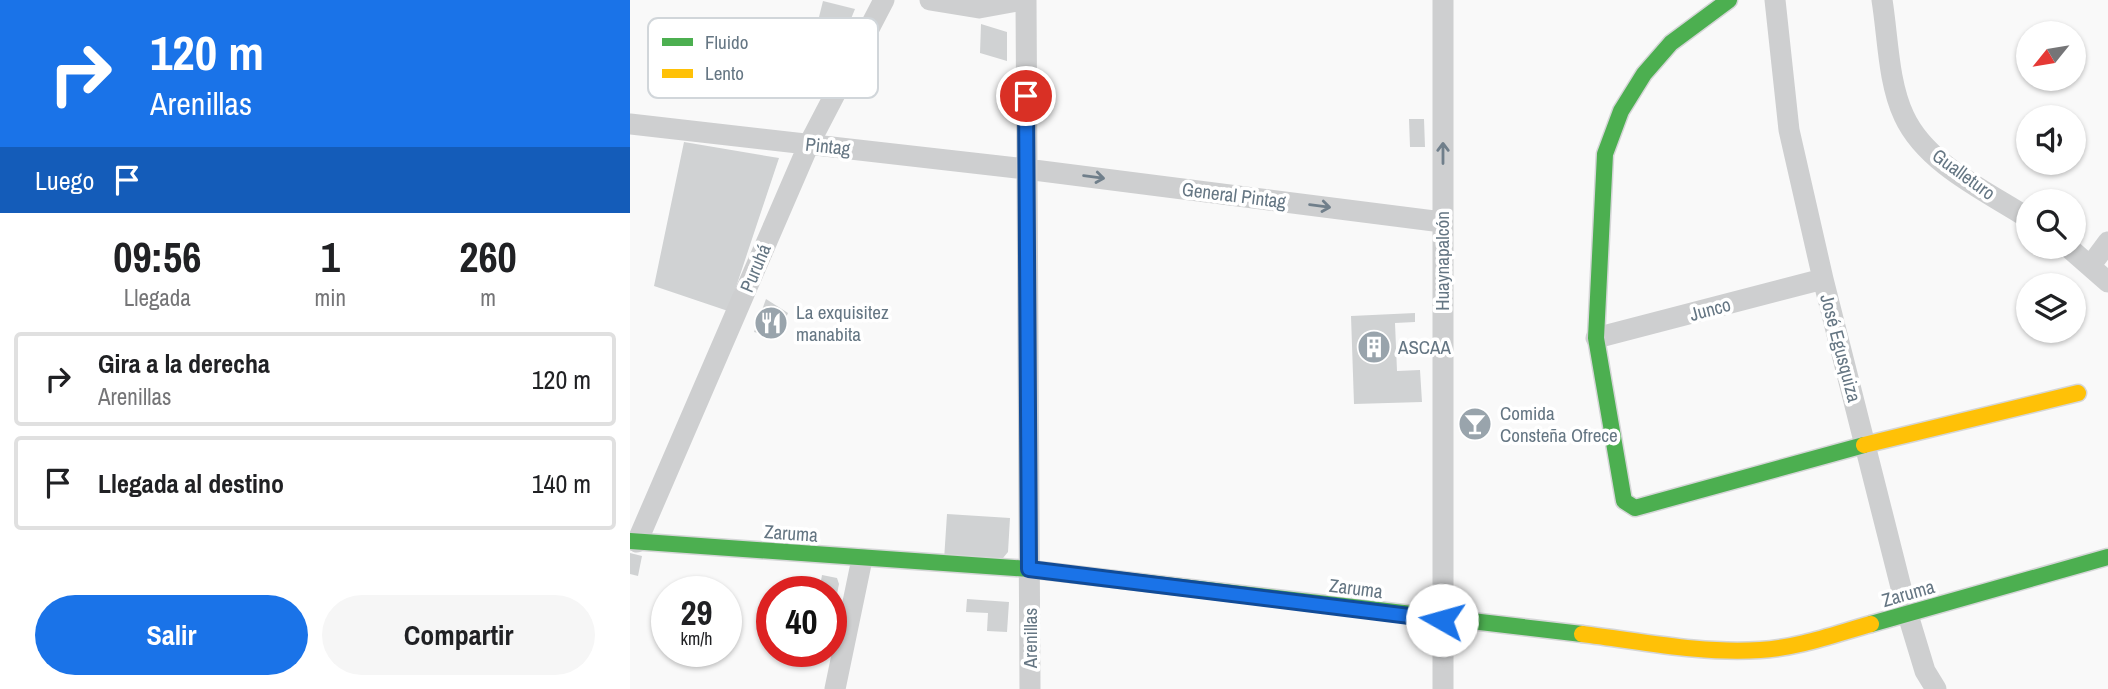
<!DOCTYPE html>
<html lang="es">
<head>
<meta charset="utf-8">
<style>
  :root { --surface:#fff; --page:#f6f6f6; --text:#202124; --muted:#757577; --line:#e0e0e0; --accent:#1a73e8 }
  body { margin:0; font-family:"Archivo Narrow",sans-serif; background:var(--page); color:var(--text); height:100vh; display:flex; flex-direction:column; font-size:26px; white-space:nowrap }
  * { box-sizing:border-box; margin:0 }
  p { font-size:23px; color:var(--muted) }
  .icon { flex:none; width:38px; height:38px; fill:none; stroke:currentColor; stroke-width:2; stroke-linecap:round; stroke-linejoin:round }
  .map { position:relative; flex:1; overflow:hidden }
  .sheet { display:flex; flex-direction:column; background:var(--surface); width:630px }
  .sheet>* { flex:none }
  .guide { background:#1a73e8; color:#fff; overflow:hidden }
  .needle { width:46px; rotate:240deg }
  .buttons { position:absolute; left:1386px; top:21px; display:grid; gap:14px }
  .buttons a { display:grid; place-items:center; width:70px; height:70px; border-radius:50%; background:var(--surface); box-shadow:0 2px 5px #0004; font-size:35px }
  .speed { position:absolute; left:21px; top:576px; display:flex; gap:14px; font-size:35px; font-weight:700; text-align:center }
  .speed>* { display:grid; place-content:center; width:91px; height:91px; border-radius:50%; background:var(--surface); box-shadow:0 2px 5px #0004; line-height:1 }
  .speed small { font-size:18px; font-weight:400 }
  .speed .limit { border:10px solid #d22; background:#fff; color:#111 }
  .pin { position:absolute; display:grid; place-items:center; width:60px; height:60px; color:#fff; margin:-30px; border:4px solid #fff; border-radius:50%; box-shadow:0 2px 7px #0007 }
  .me { position:absolute; width:77px; margin:-38px; rotate:277deg; stroke-linejoin:round; filter:drop-shadow(0 0 5px #0008) }
  .turn { display:flex; align-items:center; gap:24px; height:147px; padding:0 35px; font-size:32px }
  .turn .icon { width:91px; height:91px; stroke-width:2.5 }
  .turn b { display:block; font-size:49px; line-height:60px }
  .then { display:flex; align-items:center; height:66px; padding:0 35px; background:#0003; gap:14px; font-size:26px }
  .eta { display:flex; justify-content:space-evenly; align-items:center; height:119px; text-align:center }
  .eta b { font-size:42px; font-weight:800; line-height:49px }
  .action { display:flex; gap:14px; margin-top:auto; padding:14px 35px }
  .action a { flex:1; height:80px; border-radius:42px; background:var(--accent); color:#fff; font-size:28px; font-weight:800; line-height:80px; text-align:center }
  .action a+a { background:var(--page); color:var(--text) }
  ul { padding:0; list-style:none }
  li { display:flex; align-items:center; gap:21px; height:94px; margin:0 14px 10px; padding:0 21px; border:4px solid var(--line); border-radius:7px }
  li div { flex:1 }
  li b { display:block; font-size:26px }
  li em { font-style:normal }
  main { display:flex; flex:1; min-height:0 }
  .map>svg:first-child { display:block }
  .building { fill:#d0d2d3 }
  .lines { fill:none; stroke-linecap:round; stroke-linejoin:round }
  .fast-casing { stroke:#d5d6d7; stroke-width:19 }
  .slow-casing { stroke:#d5d6d7; stroke-width:19 }
  .street { stroke:#cecfd0; stroke-width:21 }
  .fast { stroke:#4caf50; stroke-width:16 }
  .slow { stroke:#ffc107; stroke-width:16 }
  .oneway { stroke:#707f8b }
  .route-casing { stroke:#114b97; stroke-width:18 }
  .route { stroke:#1a73e8; stroke-width:12 }
  .labels { text-anchor:middle; dominant-baseline:central; stroke-width:7; stroke-linejoin:round; paint-order:stroke }
  .street-label { font-size:19px; fill:#657683; stroke:#fff }
  .poi-label { font-size:19px; fill:#657683; stroke:#fff; text-anchor:start }
  .key { fill:#fff; stroke:#d1d6da; stroke-width:2 }
  .key-label { font-size:19px; fill:#657683 }
</style>
</head>
<body>
<main>
<section class="sheet">
<div class="guide">
<div class="turn"><svg class="icon" aria-label="right" viewBox="0 0 24 24"><path d="M7 20v-9h11M14 6l5 5-5 5"/></svg><div><b>120 m</b>Arenillas</div></div>
<div class="then">Luego<svg class="icon" aria-label="arrive" viewBox="0 0 24 24"><path d="M6 21V4h12l-3 4 3 4H6"/></svg></div>
</div>
<div class="eta">
<div><b>09:56</b><p>Llegada</p></div>
<div><b>1</b><p>min</p></div>
<div><b>260</b><p>m</p></div>
</div>
<ul>
<li><svg class="icon" aria-label="right" viewBox="0 0 24 24"><path d="M7 20v-9h11M14 6l5 5-5 5"/></svg><div><b>Gira a la derecha</b><p>Arenillas</p></div><em>120 m</em></li>
<li><svg class="icon" aria-label="arrive" viewBox="0 0 24 24"><path d="M6 21V4h12l-3 4 3 4H6"/></svg><div><b>Llegada al destino</b></div><em>140 m</em></li>
</ul>
<div class="action"><a>Salir</a><a>Compartir</a></div>
</section>
<div class="map">
<svg width="1478" height="689" viewBox="0 0 1478 689">
  <rect width="100%" height="100%" fill="#f9f9f9"/>
  <!-- building -->
  <path class="building" d="M 193,1 L 225,9 L 214,36 L 186,29 Z
    M 351,24 L 377,32 L 377,61 L 350,53 Z
    M 779,119 L 794,119 L 795,147 L 780,147 Z
    M 54,142 L 149,158 L 98,311 L 24,286 Z
    M 136,299 L 158,313 L 147,338 L 124,332 Z
    M 785,313 L 785,322 L 765,323 L 767,371 L 790,370 L 792,402 L 724,404 L 721,316 Z
    M 833,417 L 858,418 L 858,432 L 833,431 Z
    M 317,514 L 380,518 L 378,552 L 373,558 L 314,560 Z
    M 0,553 L 12,556 L 8,576 L 0,574 Z
    M 192,575 L 207,578 L 209,584 L 203,614 L 201,592 L 189,592 Z
    M 337,599 L 379,602 L 377,632 L 357,631 L 358,613 L 336,612 Z"/>
  <g class="lines">
    <defs>
      <path id="fast" d="M 1099,0 L 1041,43 L 1014,74 L 991,111 L 975,154 L 966,338 L 994,501 L 1005,508 L 1234,445
        M 0,541 L 399,569 L 952,634
        M 1241,624 L 1478,557"/>
      <path id="slow" d="M 1234,445 L 1448,393
        M 952,634 C 1010,641 1071,654 1130,650 C 1168,648 1205,634 1241,624"/>
    </defs>
    <!-- fast casing -->
    <use href="#fast" class="fast-casing"/>
    <!-- slow casing -->
    <use href="#slow" class="slow-casing"/>
    <!-- street -->
    <path class="street" d="M 300,0 L 349,8 L 392,0
      M 396,0 L 400,689
      M 1145,0 L 1159,130 L 1193,279 L 1278,615 L 1295,671 L 1306,689
      M 1252,0 C 1258,37 1258,82 1274,116 C 1296,164 1356,191 1398,218
      M 0,124 L 396,169 L 812,222
      M 1438,247 L 1478,282
      M 1461,265 L 1478,242
      M 966,338 L 1193,279
      M 7,542 L 179,144 L 254,0
      M 205,689 L 232,559
      M 813,689 L 813,0"/>
    <!-- fast -->
    <use href="#fast" class="fast"/>
    <!-- slow -->
    <use href="#slow" class="slow"/>
  </g>
  <!-- one-way arrows -->
  <defs><path id="oneway-shaft" d="M-6 0H5M1.5-3L5.5 0L1.5 3" fill="none" stroke-width="1.6" stroke-linecap="round" stroke-linejoin="round" transform="scale(1.75)"/></defs>
  <g class="oneway">
    <use href="#oneway-shaft" transform="translate(813 153) rotate(-90)"/>
    <use href="#oneway-shaft" transform="translate(464 177) rotate(7)"/>
    <use href="#oneway-shaft" transform="translate(690 206) rotate(7)"/>
  </g>
  <g class="lines">
    <defs>
      <path id="route" d="M 396,96 L 399,569 L 812,620"/>
    </defs>
    <!-- route casing -->
    <use href="#route" class="route-casing"/>
    <!-- route -->
    <use href="#route" class="route"/>
  </g>
  <!-- icons -->
  <defs>
    <symbol id="restaurant-disc" viewBox="-11 -11 22 22"><circle r="9.5" fill="#99a4ac" stroke="#fff"/><path d="M-5-6h1v4h1v-4h1v4h1v-4h1v5L-1.5 .5V6h-2V.5L-5-1ZM5-6V6H3V1.5H1.5Q1.5-4 5-6Z" fill="#fff"/></symbol>
    <symbol id="building-disc" viewBox="-11 -11 22 22"><circle r="9.5" fill="#99a4ac" stroke="#fff"/><path d="M-4-6H4V6H1V3H-1V6H-4ZM-2.5-4.3h1.7v1.8h-1.7ZM.8-4.3h1.7v1.8H.8ZM-2.5-1h1.7V.8h-1.7ZM.8-1h1.7V.8H.8Z" fill="#fff"/></symbol>
    <symbol id="bar-disc" viewBox="-11 -11 22 22"><circle r="9.5" fill="#99a4ac" stroke="#fff"/><path d="M-6-5H6L.8 .8V4.5H3.5V6h-7V4.5H-.8V.8Z" fill="#fff"/></symbol>
  </defs>
  <g fill-rule="evenodd">
    <use href="#restaurant-disc" x="122" y="304" width="38" height="38"/>
    <use href="#building-disc" x="725" y="328" width="38" height="38"/>
    <use href="#bar-disc" x="826" y="405" width="38" height="38"/>
  </g>
  <g class="labels">
    <!-- street labels -->
    <g class="street-label">
      <text transform="translate(198 146) rotate(6)">Pintag</text>
      <text transform="translate(1334 174) rotate(36)">Gualleturo</text>
      <text transform="translate(604 195) rotate(7)">General Pintag</text>
      <text transform="translate(812 261) rotate(-90)">Huaynapalcón</text>
      <text transform="translate(125 268) rotate(-67)">Puruhá</text>
      <text transform="translate(1080 309) rotate(-15)">Junco</text>
      <text transform="translate(1211 348) rotate(75)">José Egusquiza</text>
      <text transform="translate(161 533) rotate(4)">Zaruma</text>
      <text transform="translate(726 588) rotate(7)">Zaruma</text>
      <text transform="translate(1278 593) rotate(-16)">Zaruma</text>
      <text transform="translate(400 638) rotate(-90)">Arenillas</text>
    </g>
    <!-- poi labels -->
    <g class="poi-label">
      <text x="166" y="312">La exquisitez<tspan x="166" dy="22">manabita</tspan></text>
      <text x="768" y="347">ASCAA</text>
      <text x="870" y="413">Comida<tspan x="870" dy="22">Consteña Ofrece</tspan></text>
    </g>
  </g>
  <!-- legend -->
  <rect x="18" y="18" width="230" height="80" rx="10" class="key"/>
  <rect x="32" y="38" width="31" height="8" fill="#4caf50"/>
  <rect x="32" y="69" width="31" height="9" fill="#ffc107"/>
  <g class="key-label">
    <text x="75" y="49">Fluido</text>
    <text x="75" y="80">Lento</text>
  </g>
</svg>
<div class="buttons">
<a><svg class="needle" viewBox="-14 -14 28 28"><path d="M0-13l5 13h-10z" fill="#e53935"/><path d="M0 13l5-13h-10z" fill="#757577"/></svg></a>
<a><svg class="icon" aria-label="sound" viewBox="0 0 24 24"><path d="M4 9h4l5-4v14l-5-4H4zM17 9q2 3 0 6"/></svg></a>
<a><svg class="icon" aria-label="search" viewBox="0 0 24 24"><circle cx="10" cy="10" r="6"/><path d="M15 15l6 6"/></svg></a>
<a><svg class="icon" aria-label="layers" viewBox="0 0 24 24"><path d="M12 4l9 5-9 5-9-5zM3 14l9 5 9-5"/></svg></a>
</div>
<div class="speed"><div>29<small>km/h</small></div><div class="limit">40</div></div>
<div class="pin" style="left:396px;top:96px;background:#d93025"><svg class="icon" aria-label="arrive" viewBox="0 0 24 24"><path d="M6 21V4h12l-3 4 3 4H6"/></svg></div>
<svg class="me" style="left:812px;top:620px" viewBox="-20 -20 40 40"><circle r="19" fill="#fff"/><path d="M0-13L10 11 0 6-10 11z" fill="#1a73e8"/></svg>
</div>
</main>
</body>
</html>
